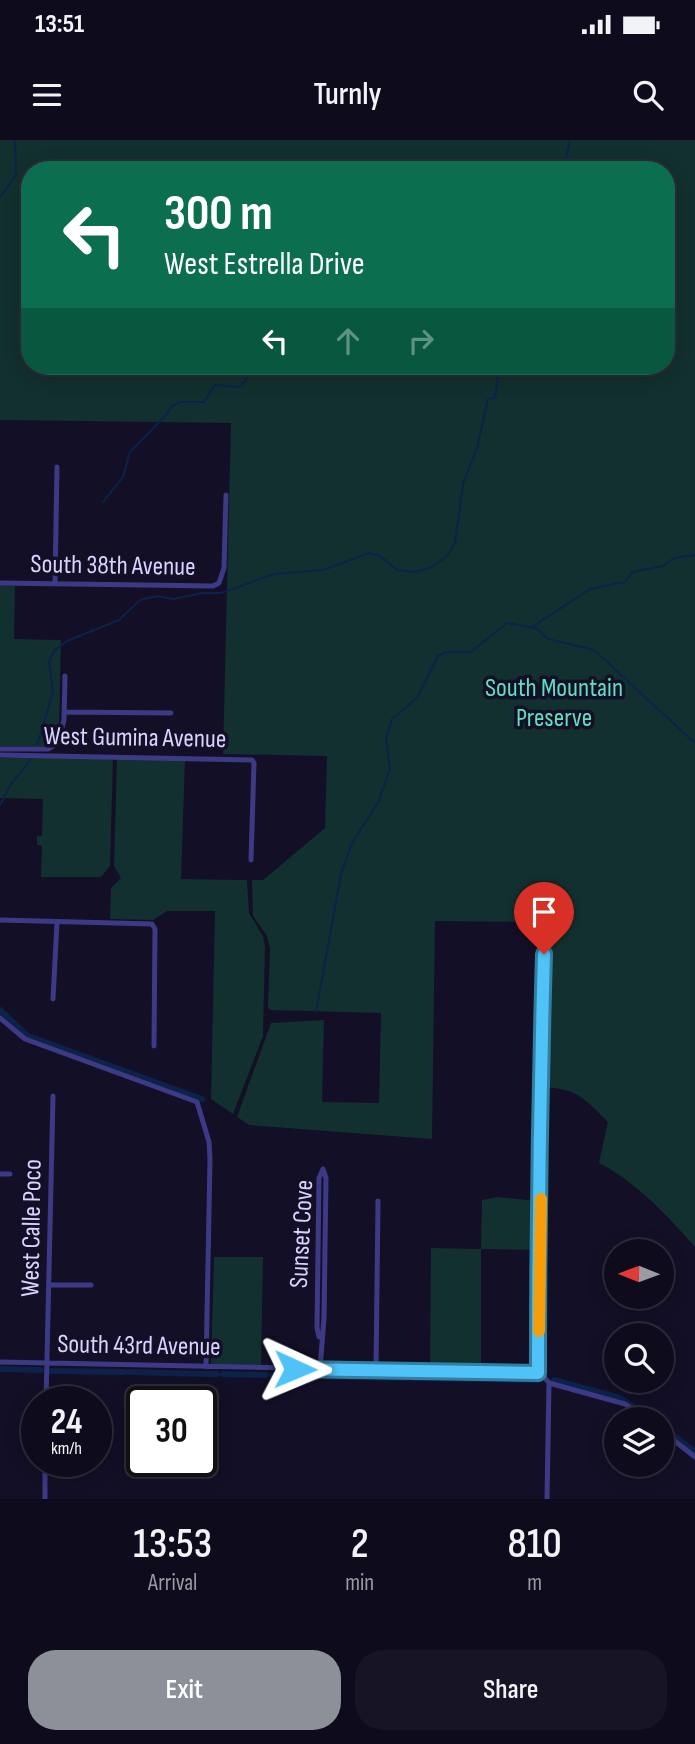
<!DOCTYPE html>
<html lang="en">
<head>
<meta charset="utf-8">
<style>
  :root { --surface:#0e0b1c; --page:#171425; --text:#f1f3f6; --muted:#9b9ba3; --line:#2e2b3b; --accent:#8c9099 }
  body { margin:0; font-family:"Sofia Sans Condensed",sans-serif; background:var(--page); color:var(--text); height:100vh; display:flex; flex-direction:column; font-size:26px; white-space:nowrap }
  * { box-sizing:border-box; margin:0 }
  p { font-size:23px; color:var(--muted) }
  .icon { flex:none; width:38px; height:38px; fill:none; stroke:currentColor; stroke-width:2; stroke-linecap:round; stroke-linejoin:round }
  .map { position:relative; height:1359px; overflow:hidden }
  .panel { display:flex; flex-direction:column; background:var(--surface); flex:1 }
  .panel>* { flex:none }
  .guide { position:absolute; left:21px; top:21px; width:654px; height:214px; border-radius:28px; box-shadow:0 4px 18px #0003,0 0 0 2px var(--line); background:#0b6e4f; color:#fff; overflow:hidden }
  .needle { width:46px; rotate:271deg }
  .fabs { position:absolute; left:604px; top:1099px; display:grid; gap:14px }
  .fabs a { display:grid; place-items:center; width:70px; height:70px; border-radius:50%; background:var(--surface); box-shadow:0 4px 18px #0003,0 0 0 2px var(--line); font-size:35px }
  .speed { position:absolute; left:21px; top:1246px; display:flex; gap:14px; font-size:35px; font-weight:700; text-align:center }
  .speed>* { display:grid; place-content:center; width:91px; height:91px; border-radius:50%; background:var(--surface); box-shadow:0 4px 18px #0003,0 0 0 2px var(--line); line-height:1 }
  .speed small { font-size:18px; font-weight:400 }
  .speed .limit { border:4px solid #111; border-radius:10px; background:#fff; color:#111 }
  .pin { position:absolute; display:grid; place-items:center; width:60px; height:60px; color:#fff; margin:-72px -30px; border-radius:50% 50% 50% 0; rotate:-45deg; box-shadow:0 0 7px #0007 }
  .pin .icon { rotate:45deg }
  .me { position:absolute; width:77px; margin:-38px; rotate:91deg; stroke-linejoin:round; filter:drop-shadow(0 0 5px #0008) }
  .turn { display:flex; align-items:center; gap:24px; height:147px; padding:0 28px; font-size:32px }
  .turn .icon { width:91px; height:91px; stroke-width:2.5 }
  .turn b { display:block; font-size:49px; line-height:60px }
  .lanes { display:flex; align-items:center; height:66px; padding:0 28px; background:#0003; justify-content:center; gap:35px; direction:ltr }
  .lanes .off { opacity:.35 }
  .eta { display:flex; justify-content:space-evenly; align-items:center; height:119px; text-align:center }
  .eta b { font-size:42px; font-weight:600; line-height:49px }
  .cta { display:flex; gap:14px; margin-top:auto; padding:14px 28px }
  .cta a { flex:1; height:80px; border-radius:28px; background:var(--accent); color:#fff; font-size:28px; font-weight:600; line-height:80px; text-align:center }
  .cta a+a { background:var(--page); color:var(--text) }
  .status { display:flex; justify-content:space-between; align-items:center; height:49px; padding:0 35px; background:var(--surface); direction:ltr }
  .status svg { height:19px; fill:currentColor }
  header { display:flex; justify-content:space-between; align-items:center; height:91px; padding:0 28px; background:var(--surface); font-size:32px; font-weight:600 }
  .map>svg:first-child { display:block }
  .green { fill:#12302f; fill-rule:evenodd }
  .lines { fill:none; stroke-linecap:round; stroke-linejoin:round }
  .stream { stroke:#0c2248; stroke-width:2 }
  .canal { stroke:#0c2248; stroke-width:6 }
  .street { stroke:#3d3a85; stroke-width:5 }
  .route-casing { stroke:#337fa1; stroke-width:18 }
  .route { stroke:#4fc3f7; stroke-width:12 }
  .slow { stroke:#f59e0b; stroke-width:12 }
  .labels { text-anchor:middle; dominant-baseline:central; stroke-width:7; stroke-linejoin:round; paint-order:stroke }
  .street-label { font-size:26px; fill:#d9d4ff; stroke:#130f26 }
  .park-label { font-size:26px; fill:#5fe0c0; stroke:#130f26 }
</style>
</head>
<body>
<div class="status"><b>13:51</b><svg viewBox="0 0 49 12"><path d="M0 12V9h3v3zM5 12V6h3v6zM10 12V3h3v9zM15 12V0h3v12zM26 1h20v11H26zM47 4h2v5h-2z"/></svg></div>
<header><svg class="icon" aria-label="menu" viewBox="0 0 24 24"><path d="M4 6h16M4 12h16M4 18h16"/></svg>Turnly<svg class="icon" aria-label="search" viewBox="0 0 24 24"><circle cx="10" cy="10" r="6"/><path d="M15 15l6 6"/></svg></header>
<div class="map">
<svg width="695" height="1359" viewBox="0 0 695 1359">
  <rect width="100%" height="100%" fill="#130f26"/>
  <!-- green -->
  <path class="green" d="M 0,0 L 695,0 L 695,1107 C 668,1076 636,1042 599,1023 L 608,982 C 584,958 578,949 543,947 L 547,808 L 539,805 L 539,788 L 534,782 L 435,781 L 432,999 L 249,985 L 237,977 L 271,883 L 324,880 L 322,962 L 379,963 L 381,873 L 271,870 L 268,868 L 270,809 L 267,796 L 253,776 L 252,740 L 263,740 L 325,688 L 327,616 L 223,614 L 231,283 L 0,280 ZM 30,30 L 667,30 L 667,226 L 30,226 Z
    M 0,446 L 15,446 L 14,499 L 61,500 L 59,592 L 46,606 L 0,606 Z
    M 0,618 L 113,618 L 110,726 L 101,737 L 41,737 L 42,706 L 37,705 L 37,696 L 42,696 L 43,659 L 0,658 Z
    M 117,619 L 185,619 L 181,739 L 247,740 L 249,773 L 263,796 L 265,806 L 263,896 L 233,974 L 211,959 L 215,771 L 167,771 L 153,780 L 110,779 L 111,748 L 121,738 L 114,726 Z
    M 497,1057 L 537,1061 L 536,1110 L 481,1109 L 481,1226 L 430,1226 L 431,1108 L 481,1109 L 482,1060 Z
    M 214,1117 L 263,1117 L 261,1225 L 211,1224 Z"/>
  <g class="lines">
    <!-- stream -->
    <path class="stream" d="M 563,30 L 570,0
      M 0,57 L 16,35 L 15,0
      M 261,226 L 281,226
      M 103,362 L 123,337 L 130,312 L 167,274 L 172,266 L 180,262 L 204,262 L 215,245 L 241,247 L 254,226
      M 532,487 L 590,449 L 625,442 L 632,432 L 663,426 L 674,418 L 695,415
      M 37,606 L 53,552 L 49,521 L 55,510 L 67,501 L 119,480 L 140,460 L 157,456 L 173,459 L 202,453 L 221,453 L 274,434 L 323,430 L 369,413 L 380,416 L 397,430 L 414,432 L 432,427 L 447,416 L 455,403 L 463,344 L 477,308 L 488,259 L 495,258 L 499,226
      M 0,665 L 11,644 L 33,617
      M 316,872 L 341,734 L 352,703 L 378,663 L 390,629 L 386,598 L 392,579 L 417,558 L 438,516 L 446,512 L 471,512 L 507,483 L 536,488 L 548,499 L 594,510 L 695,603"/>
    <!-- canal -->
    <path class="canal" d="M 0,870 L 28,896 L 202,959
      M 0,1229 L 41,1230
      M 51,1231 L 124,1232
      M 129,1232 L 204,1234
      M 208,1234 L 217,1234
      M 223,1234 L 266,1235
      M 272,1235 L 343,1237
      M 348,1237 L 406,1238
      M 412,1238 L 538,1240
      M 554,1240 L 620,1258 L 652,1279
      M 662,1286 L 695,1312"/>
    <!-- street -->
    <path class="street" d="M 0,443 L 213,446 L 219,443 L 224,428 L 226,355
      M 55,444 L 57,327
      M 64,572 L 171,573
      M 0,609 L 48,609 L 58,603 L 64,580 L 65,536
      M 0,615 L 252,620 L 254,623 L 251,720
      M 0,780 L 152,784 L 155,789 L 154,906
      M 53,859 L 57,782
      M 0,878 L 25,899 L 197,962 L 209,1002 L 210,1019 L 206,1227
      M 0,1034 L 10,1034
      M 50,1145 L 91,1145
      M 319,1197 L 317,1188 L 319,1038 L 323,1029
      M 0,1222 L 541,1233 L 549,1243 L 547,1359
      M 320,1229 L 324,1178 L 326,1038 L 323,1029
      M 376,1230 L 378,1061
      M 538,1233 C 540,1093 539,954 544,814
      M 549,1243 L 625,1264 L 647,1279
      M 46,1262 L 53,956
      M 662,1291 L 695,1317
      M 45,1359 L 45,1321"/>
  </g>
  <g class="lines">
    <defs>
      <path id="route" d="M 295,1229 L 538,1233 C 538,1093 540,953 544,814"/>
    </defs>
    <!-- route casing -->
    <use href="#route" class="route-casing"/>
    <!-- route -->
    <use href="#route" class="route"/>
    <!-- slow -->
    <path class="slow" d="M 539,1191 L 541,1059"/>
  </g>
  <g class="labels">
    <!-- street labels -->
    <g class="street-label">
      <text transform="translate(113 426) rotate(1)">South 38th Avenue</text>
      <text transform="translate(135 598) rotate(1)">West Gumina Avenue</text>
      <text transform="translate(32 1088) rotate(-89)">West Calle Poco</text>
      <text transform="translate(302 1094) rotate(-87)">Sunset Cove</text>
      <text transform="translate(139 1206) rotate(1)">South 43rd Avenue</text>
    </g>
    <!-- park labels -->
    <g class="park-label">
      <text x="554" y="548">South Mountain<tspan x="554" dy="30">Preserve</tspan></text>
    </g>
  </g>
</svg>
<div class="fabs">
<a><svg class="needle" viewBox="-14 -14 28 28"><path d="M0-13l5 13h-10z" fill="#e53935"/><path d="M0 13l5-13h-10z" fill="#9b9ba3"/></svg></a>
<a><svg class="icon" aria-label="search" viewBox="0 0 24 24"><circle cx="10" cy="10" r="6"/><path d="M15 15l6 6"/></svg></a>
<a><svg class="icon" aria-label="layers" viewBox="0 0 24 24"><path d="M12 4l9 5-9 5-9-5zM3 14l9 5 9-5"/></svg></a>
</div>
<div class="speed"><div>24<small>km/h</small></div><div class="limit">30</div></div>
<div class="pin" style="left:544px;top:814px;background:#d93025"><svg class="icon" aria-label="arrive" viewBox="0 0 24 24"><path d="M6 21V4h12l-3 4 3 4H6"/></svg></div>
<svg class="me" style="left:295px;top:1229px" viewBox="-20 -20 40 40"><path d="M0-17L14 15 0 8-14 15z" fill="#4fc3f7" stroke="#fff" stroke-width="4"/></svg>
<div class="guide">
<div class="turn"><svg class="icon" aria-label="left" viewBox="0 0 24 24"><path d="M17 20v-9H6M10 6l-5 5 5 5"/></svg><div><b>300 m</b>West Estrella Drive</div></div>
<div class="lanes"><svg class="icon" aria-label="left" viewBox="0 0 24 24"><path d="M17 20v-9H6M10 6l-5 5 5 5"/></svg><svg class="icon off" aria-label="ahead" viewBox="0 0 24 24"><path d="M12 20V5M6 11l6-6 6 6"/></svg><svg class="icon off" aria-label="right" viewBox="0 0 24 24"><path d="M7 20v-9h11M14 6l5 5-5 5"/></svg></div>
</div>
</div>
<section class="panel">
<div class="eta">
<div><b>13:53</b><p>Arrival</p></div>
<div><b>2</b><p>min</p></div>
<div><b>810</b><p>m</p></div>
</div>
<div class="cta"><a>Exit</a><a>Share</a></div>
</section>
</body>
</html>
